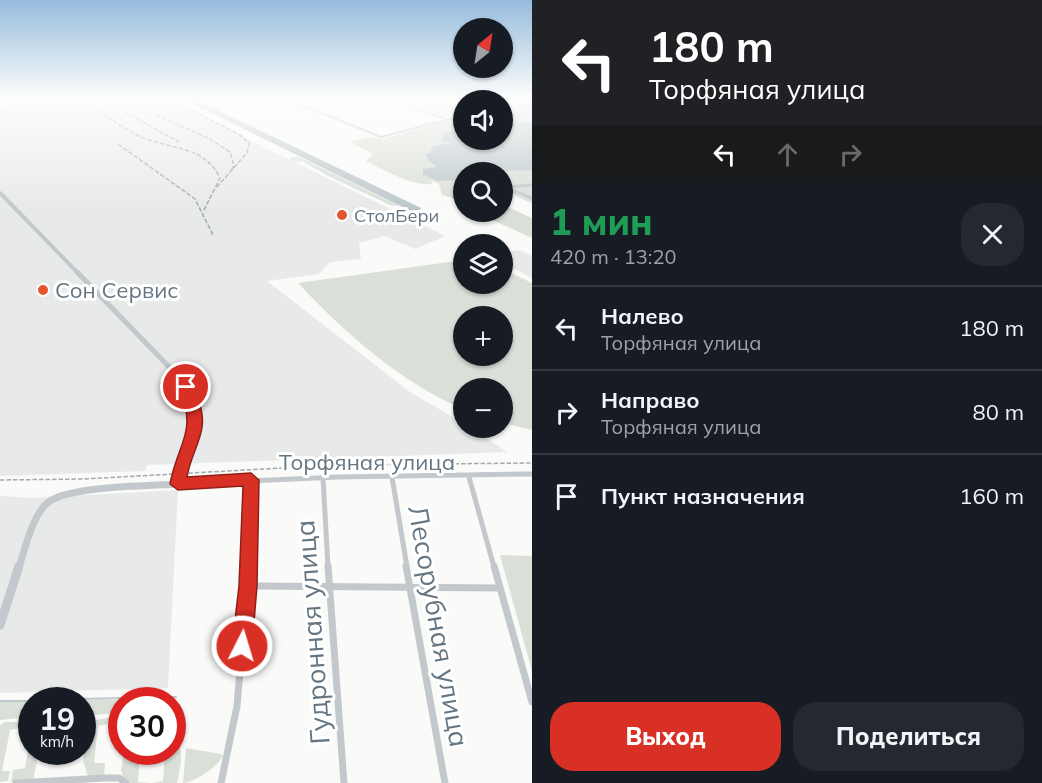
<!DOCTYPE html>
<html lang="ru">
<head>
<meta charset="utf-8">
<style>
  :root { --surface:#171b24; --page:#242831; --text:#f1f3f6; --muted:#9ea1a6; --line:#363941; --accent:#d93025 }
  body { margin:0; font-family:Mulish,sans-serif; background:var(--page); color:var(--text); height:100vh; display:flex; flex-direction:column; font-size:22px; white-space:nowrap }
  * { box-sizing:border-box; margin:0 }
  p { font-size:20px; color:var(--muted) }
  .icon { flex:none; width:33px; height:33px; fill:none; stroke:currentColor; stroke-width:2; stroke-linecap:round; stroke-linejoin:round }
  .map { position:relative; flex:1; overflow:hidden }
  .sheet { display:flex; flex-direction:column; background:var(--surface); width:510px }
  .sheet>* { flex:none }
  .guide { background:#202124; color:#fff; overflow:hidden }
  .needle { width:39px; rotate:30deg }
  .tools { position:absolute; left:453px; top:18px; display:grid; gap:12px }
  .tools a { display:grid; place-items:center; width:60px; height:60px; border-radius:50%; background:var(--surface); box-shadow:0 2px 4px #0004; font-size:30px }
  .speed { position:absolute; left:18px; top:687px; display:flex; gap:12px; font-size:30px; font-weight:700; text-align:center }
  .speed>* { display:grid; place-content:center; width:78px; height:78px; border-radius:50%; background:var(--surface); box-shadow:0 2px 4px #0004; line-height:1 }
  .speed small { font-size:15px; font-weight:400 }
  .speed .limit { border:9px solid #d22; background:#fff; color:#111 }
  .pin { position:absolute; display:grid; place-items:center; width:51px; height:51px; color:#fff; margin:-26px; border:3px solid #fff; border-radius:50%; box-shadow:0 2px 6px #0007 }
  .me { position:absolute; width:66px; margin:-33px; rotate:5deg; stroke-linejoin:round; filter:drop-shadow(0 0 4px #0008) }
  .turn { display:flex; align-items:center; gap:21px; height:126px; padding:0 18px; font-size:27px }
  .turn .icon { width:78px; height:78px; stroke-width:2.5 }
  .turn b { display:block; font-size:42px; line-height:51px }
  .lanes { display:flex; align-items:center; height:57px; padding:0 18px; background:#0003; justify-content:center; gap:30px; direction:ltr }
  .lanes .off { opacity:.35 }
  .round { display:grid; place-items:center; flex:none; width:63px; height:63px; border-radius:24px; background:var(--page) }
  .summary { display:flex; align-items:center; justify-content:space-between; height:102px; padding:0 18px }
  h1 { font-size:36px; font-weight:800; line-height:45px; color:#1e9e55 }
  .button { display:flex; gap:12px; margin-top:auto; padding:12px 18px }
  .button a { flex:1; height:69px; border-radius:24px; background:var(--accent); color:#fff; font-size:24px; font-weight:800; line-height:69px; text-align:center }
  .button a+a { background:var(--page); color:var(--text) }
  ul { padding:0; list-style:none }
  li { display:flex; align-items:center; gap:18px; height:84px; padding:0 18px; border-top:2px solid var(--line) }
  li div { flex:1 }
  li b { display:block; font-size:22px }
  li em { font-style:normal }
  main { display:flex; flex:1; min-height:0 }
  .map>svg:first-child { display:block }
  .built { fill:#e8e9e9 }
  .green { fill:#dadfd7; fill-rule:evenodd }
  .water { fill:#bbc7cb }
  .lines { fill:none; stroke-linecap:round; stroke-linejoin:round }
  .stream { stroke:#bbc7cb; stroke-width:2 }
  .minor-far3 { stroke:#c3c8cc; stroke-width:2 }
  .minor-far2 { stroke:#c3c8cc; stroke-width:3 }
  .minor-far1 { stroke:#c3c8cc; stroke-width:5 }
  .minor { stroke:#c3c8cc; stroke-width:7 }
  .tertiary-far3 { stroke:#c3c8cc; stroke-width:4 }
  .tertiary-far2 { stroke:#c3c8cc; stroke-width:5 }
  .tertiary-far1 { stroke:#c3c8cc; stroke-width:7 }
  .tertiary { stroke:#c3c8cc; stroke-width:9 }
  .secondary { stroke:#d6dbdf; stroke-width:4 }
  .rail { stroke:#a2aab0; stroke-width:1.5; stroke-dasharray:4.5 2; stroke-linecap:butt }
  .route { fill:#d93025; stroke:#8d1f18; stroke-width:1.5 }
  .poi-dot { fill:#e4572e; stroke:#fff; stroke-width:2 }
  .labels { text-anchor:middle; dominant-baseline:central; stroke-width:6; stroke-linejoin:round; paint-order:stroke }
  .far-poi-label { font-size:18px; fill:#657683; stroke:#fff; text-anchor:start }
  .poi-label { font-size:22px; fill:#657683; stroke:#fff; text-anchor:start }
  .street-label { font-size:22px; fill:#657683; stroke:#fff }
  .near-street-label { font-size:27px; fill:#657683; stroke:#fff }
</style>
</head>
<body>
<main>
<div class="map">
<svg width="532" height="783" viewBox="0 0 532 783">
  <rect width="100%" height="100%" fill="#fafaf8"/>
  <!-- built -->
  <path class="built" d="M 46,99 L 166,99 L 445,236 L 415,249 L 384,236 L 359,243 L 361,259 L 330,262 L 319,274 L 267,281 L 410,392 L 463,423 L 464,428 L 471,428 L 507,452 L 147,465 L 145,471 L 0,476 L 0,104 L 4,107 Z
    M 453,99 L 463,105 L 463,112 L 444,117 L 419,108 L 413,101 Z
    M 519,250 L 532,256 L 532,278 L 503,263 L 503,253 Z
    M 178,490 L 168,688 L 0,693 L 0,496 L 32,498 Z"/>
  <!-- green -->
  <path class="green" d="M 503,106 L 532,106 L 532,203 L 503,191 L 518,185 L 503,185 L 502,172 L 464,172 L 463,198 L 456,199 L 442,195 L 439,184 L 430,180 L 433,184 C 411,186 386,171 366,161 L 373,154 L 350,142 L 369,137 L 383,139 L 463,116 L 464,140 L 502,140 Z
    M 299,157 L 400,206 L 390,205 L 328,176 L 302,161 L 295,162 L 289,158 Z
    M 503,205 L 532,218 L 532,238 L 475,212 L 502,212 Z
    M 463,260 L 464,284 L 502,284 L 503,269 L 532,283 L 532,430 L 503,423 L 502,388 L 464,388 L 463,409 C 400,382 345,333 298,283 ZM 464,316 L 502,316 L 502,356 L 464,356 Z
    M 500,555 L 532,556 L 532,671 Z
    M 67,700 L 176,700 L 178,704 L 178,727 L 173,731 L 172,700 L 122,700 L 116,713 L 83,716 L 82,700 Z
    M 31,701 L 31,717 L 0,720 L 0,702 Z
    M 109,718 L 108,724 L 98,726 L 94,763 L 105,763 L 104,776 L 88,776 L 83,761 L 88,721 Z
    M 5,722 L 21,722 L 19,728 L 10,730 L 2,771 L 10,771 L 8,781 L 0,782 L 0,725 Z
    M 31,732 L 32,752 L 39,752 L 33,781 L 11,782 L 13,770 L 25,768 Z
    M 173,738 C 186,748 180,768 177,783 L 153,783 L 163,781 L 165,752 L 172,752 Z
    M 186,748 L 221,754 L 223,756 C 219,765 194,783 183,783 Z
    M 124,752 L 140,752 L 138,782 L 150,783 L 130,783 L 123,778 L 121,770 Z"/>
  <!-- water -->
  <path class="water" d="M 183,99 L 195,99 L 421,208 L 420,210 L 411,211 Z
    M 532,122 L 532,170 L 464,172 L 463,180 L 438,181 L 423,175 L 423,169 L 437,167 L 428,160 L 426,153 L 430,153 L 433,146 L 452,143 L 442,140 L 444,132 L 463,129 L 464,140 L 502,140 L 503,123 Z"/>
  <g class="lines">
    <!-- stream -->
    <path class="stream" d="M 32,700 L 176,697
      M 0,701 L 32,701"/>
    <!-- minor-far3 -->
    <path class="minor-far3" d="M 286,99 L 381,137 L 464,115
      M 403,99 L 410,102 L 413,108 L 446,119
      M 501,99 L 509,104
      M 502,105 L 531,105"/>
    <!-- minor-far2 -->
    <path class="minor-far2" d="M 504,187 L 532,198
      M 504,187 L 532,185"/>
    <!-- minor-far1 -->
    <path class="minor-far1" d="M 392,477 L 407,567
      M 469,477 L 494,567
      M 323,478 L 328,567
      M 178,484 L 338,477 L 532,474
      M 249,567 L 251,480"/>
    <!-- minor -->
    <path class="minor" d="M 328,566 L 344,783
      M 406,566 L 445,783
      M 494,566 L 532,702
      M 248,586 L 500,588
      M 16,783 L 105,778 L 119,778 L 126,783
      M 221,783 L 237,706 L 249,566"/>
    <!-- tertiary-far3 -->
    <path class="tertiary-far3" d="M 0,193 L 78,273"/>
    <!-- tertiary-far2 -->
    <path class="tertiary-far2" d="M 77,272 L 176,374 L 192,401"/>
    <!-- tertiary-far1 -->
    <path class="tertiary-far1" d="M 19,567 C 25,549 33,512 50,501 C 73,486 148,486 178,484 C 182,453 205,433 191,399"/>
    <!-- tertiary -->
    <path class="tertiary" d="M 0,625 L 19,566"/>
    <!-- secondary -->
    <path class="secondary" d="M 522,99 L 532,105"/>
    <!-- rail -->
    <path class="rail" d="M 169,99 L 240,135 L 249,143 L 247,153 L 216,188
      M 86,103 C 104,114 122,128 141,137 C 171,150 204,145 220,178 L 203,212
      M 125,112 L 179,142
      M 156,115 L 210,139 L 230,152 L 234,166 L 230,172
      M 118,144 L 195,199 L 213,235
      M 0,480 L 84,479 L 336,465 L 532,463"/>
  </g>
  <!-- sky -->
  <linearGradient id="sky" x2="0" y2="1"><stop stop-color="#96bcdc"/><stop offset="0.47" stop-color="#fdfdfc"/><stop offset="1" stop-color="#fdfdfc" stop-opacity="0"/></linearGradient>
  <rect width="532" height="209" fill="url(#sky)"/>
  <!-- route -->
  <path class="route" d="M 186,383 C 193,385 194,390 197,397 C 212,431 192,446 187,477 L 251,473 L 259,480 L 257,586 L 252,646 L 250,653 L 242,656 L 235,653 L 232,646 L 239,586 L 243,486 L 178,490 L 170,484 C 178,441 198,434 179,387 Z"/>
  <!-- markers -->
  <g class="poi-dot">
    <circle cx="342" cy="215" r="6"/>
    <circle cx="43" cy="290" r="6"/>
  </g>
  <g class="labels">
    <!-- far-poi labels -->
    <g class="far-poi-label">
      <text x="354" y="215">СтолБери</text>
    </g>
    <!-- poi labels -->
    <g class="poi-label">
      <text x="55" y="290">Сон Сервис</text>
    </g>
    <!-- street labels -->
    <g class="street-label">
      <text x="367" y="462">Торфяная улица</text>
    </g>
    <!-- near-street labels -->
    <g class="near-street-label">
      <text transform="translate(439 626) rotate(80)">Лесорубная улица</text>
      <text transform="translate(312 632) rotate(-94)">Гудронная улица</text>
    </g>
  </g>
</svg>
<div class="tools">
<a><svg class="needle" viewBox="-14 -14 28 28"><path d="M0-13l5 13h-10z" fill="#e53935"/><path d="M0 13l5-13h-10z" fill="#9ea1a6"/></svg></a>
<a><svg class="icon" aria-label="sound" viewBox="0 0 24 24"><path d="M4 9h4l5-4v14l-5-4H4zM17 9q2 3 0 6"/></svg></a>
<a><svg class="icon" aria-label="search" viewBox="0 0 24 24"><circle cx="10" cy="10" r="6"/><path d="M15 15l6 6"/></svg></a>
<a><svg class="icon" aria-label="layers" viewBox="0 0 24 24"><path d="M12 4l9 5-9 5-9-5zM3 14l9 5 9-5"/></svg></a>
<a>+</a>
<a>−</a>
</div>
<div class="speed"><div>19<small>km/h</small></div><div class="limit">30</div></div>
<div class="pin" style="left:186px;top:387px;background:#d93025"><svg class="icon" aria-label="arrive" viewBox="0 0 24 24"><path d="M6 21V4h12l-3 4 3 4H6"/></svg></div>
<svg class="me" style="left:242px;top:646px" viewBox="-20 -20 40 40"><circle r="17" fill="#d93025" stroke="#fff" stroke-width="3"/><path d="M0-11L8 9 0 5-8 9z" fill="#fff"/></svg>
</div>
<section class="sheet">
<div class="guide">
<div class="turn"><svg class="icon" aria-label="left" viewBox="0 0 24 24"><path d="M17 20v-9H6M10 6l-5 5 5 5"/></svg><div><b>180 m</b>Торфяная улица</div></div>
<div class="lanes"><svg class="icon" aria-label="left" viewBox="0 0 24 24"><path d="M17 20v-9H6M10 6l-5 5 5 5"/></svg><svg class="icon off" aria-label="ahead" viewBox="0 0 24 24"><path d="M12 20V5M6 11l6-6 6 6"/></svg><svg class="icon off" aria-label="right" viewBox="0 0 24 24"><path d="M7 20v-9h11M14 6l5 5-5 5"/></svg></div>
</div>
<div class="summary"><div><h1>1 мин</h1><p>420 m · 13:20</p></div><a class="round"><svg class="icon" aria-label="close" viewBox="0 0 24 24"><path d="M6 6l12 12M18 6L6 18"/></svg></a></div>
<ul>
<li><svg class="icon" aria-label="left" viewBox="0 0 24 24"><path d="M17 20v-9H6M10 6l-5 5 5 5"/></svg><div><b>Налево</b><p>Торфяная улица</p></div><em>180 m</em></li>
<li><svg class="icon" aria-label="right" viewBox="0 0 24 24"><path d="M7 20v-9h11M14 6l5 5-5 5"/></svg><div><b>Направо</b><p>Торфяная улица</p></div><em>80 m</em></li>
<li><svg class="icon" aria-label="arrive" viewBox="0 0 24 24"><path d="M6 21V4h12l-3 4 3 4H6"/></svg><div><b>Пункт назначения</b></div><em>160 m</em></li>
</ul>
<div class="button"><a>Выход</a><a>Поделиться</a></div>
</section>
</main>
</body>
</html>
